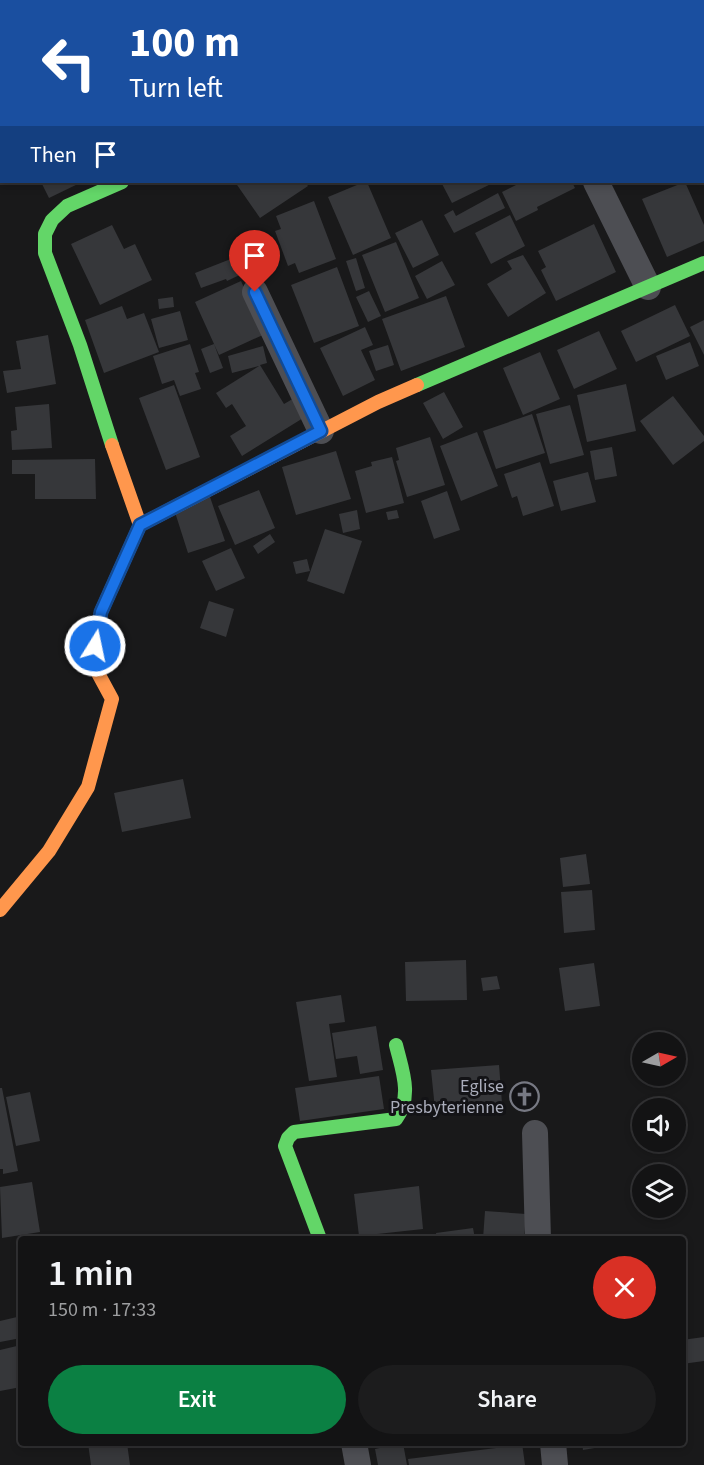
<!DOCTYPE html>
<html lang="en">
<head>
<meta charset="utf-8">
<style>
  :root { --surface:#131314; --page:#1c1c1d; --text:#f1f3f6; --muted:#9d9ea0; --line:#323234; --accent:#0b8043 }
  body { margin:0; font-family:"Source Sans 3",sans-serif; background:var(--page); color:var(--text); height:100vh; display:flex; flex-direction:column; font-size:22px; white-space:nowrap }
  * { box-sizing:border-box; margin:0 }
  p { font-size:20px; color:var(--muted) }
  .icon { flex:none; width:33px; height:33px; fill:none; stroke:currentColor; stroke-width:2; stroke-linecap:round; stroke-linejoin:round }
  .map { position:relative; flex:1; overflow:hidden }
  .sheet { position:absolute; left:18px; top:1236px; width:668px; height:210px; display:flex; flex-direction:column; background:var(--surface); border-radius:6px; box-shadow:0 3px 9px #0003,0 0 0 2px var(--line) }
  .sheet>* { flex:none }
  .top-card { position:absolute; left:0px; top:0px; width:705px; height:183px; box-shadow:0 3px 9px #0003,0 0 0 2px var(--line); background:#1a4fa0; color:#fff; overflow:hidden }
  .needle { width:39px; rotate:81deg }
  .controls { position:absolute; left:632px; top:1032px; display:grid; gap:12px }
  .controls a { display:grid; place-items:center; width:54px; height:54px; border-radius:50%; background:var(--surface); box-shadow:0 3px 9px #0003,0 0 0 2px var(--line); font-size:30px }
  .pin { position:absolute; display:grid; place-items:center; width:51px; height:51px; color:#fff; margin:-62px -26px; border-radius:50% 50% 50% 0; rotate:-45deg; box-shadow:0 0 6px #0007 }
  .pin .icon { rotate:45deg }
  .me { position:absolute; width:66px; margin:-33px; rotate:10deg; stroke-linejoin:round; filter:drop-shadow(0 0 4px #0008) }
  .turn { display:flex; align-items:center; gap:21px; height:126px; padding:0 30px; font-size:27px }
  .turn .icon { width:78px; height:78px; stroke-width:2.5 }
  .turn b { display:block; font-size:42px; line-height:51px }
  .then { display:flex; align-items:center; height:57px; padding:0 30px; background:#0003; gap:12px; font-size:22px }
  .round { display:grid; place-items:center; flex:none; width:63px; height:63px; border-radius:32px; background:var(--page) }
  .head { display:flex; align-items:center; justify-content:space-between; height:102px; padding:0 30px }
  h1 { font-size:36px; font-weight:600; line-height:45px }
  .primary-button { display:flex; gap:12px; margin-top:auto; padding:12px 30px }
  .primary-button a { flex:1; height:69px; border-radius:36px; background:var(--accent); color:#fff; font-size:24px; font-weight:600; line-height:69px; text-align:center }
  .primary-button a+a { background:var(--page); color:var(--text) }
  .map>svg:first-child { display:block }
  .building { fill:#36373a }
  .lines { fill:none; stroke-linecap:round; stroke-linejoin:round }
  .street { stroke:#4d4e53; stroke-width:26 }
  .fast { stroke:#63d668; stroke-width:14 }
  .slow { stroke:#ff974d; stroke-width:14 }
  .route-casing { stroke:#114b97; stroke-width:15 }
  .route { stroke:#1a73e8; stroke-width:10 }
  .labels { text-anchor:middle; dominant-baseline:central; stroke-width:6; stroke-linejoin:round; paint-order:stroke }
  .poi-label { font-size:18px; fill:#aaadbb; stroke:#131316; text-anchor:end }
</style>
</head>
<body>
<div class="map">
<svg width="704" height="1465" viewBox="0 0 704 1465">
  <rect width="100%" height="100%" fill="#19191a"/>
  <!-- building -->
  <path class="building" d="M 41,182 L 82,182 L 49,198 Z
    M 235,182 L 305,182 L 308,186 L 260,218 Z
    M 364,182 L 367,182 L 391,238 L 353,255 L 328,197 Z
    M 441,182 L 495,182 L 452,203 Z
    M 522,182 L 572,182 L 575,188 L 537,207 L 538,210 L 516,221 L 502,192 Z
    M 685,182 L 704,225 L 704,241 L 667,257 L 642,199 Z
    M 498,193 L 505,208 L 454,233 L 444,215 L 453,210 L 456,216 Z
    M 314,201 L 336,259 L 299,273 L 295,263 L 288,266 L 275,231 L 281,229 L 276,216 Z
    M 510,215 L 525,246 L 491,264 L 475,233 Z
    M 422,220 L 439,255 L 413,268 L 395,233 Z
    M 594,224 L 616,272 L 556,301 L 541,270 L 546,267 L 538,251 Z
    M 112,225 L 124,249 L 135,244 L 152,280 L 100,305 L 71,244 Z
    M 396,242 L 419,298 L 385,312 L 362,255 Z
    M 241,255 L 248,271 L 227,281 L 226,279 L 201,288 L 195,273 Z
    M 523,255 L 546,293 L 508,317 L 487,284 L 512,269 L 507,261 Z
    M 356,258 L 365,288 L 356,291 L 346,261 Z
    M 442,261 L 455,285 L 427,299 L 415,276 Z
    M 337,267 L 359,326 L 314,343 L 291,285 Z
    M 241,281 L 265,334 L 219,355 L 195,302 Z
    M 369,291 L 381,316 L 368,322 L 356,297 Z
    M 446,296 L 465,347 L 401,371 L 382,319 Z
    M 173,297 L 174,307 L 159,309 L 158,299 Z
    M 675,305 L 690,336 L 636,362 L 621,331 Z
    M 122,306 L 127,319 L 144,313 L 159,352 L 104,373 L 85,320 Z
    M 180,311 L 188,340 L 159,348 L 151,319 Z
    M 704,320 L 704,355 L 690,327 Z
    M 365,327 L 373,345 L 361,350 L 375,380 L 343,396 L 320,348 Z
    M 599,331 L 617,369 L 574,389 L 557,350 Z
    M 48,335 L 56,384 L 7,393 L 3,371 L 21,369 L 16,341 Z
    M 690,342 L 699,366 L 666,380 L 656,356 Z
    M 190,344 L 199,372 L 195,373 L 201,389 L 180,396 L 174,380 L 162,384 L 153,356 Z
    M 214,344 L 223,368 L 210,373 L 201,349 Z
    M 388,345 L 394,365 L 376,371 L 369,351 Z
    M 263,346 L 267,363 L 260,365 L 284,404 L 296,397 L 308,415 L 242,456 L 230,436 L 246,426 L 232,404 L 226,408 L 216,393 L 259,366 L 232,373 L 228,356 Z
    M 540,352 L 560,399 L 523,415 L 503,368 Z
    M 626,384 L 636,431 L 587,442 L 577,395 Z
    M 174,385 L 200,457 L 166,470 L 139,398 Z
    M 444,392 L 463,427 L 443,439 L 423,403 Z
    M 673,396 L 704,436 L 704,441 L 673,465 L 640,421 Z
    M 49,404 L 52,448 L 12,450 L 11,431 L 17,430 L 15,407 Z
    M 570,405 L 584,455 L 550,464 L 536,414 Z
    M 532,414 L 545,453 L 496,469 L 483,431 Z
    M 477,432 L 498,486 L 461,501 L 440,446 Z
    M 430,437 L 445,485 L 407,497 L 396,461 L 399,460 L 396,448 Z
    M 612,447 L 617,476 L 595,480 L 590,451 Z
    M 336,451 L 351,499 L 296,515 L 282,467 Z
    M 392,457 L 404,503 L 366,513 L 355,471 L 372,466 L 371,462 Z
    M 95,459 L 96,499 L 35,499 L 35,474 L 12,474 L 12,460 Z
    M 540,462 L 554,506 L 523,516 L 517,496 L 512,498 L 504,474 Z
    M 588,472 L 596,502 L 561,511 L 553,481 Z
    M 259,490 L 275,528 L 235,545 L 218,506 Z
    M 447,491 L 460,530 L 434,539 L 421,501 Z
    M 209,494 L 225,541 L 188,553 L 173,506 Z
    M 357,510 L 360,529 L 343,533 L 339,514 Z
    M 397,510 L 399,518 L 388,520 L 386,512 Z
    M 325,529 L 362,541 L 344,594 L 307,581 Z
    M 270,534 L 275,542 L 258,554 L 253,546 Z
    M 231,548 L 245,578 L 216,591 L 202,561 Z
    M 307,559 L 310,571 L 296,574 L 293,562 Z
    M 209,601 L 234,609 L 226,637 L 200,628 Z
    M 183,779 L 191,818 L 122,832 L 114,793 Z
    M 586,854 L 590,884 L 563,887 L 560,858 Z
    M 592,890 L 595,930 L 564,933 L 561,892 Z
    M 466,960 L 467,1000 L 406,1001 L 405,962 Z
    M 594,963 L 600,1006 L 565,1011 L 559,968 Z
    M 497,976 L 500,989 L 483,991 L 481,978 Z
    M 341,995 L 345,1022 L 329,1024 L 337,1077 L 309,1081 L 296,1002 Z
    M 376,1026 L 383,1070 L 360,1074 L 357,1056 L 336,1059 L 332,1033 Z
    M 499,1065 L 502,1103 L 435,1109 L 431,1070 Z
    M 379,1076 L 384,1109 L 300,1121 L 295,1088 Z
    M 0,1088 L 2,1088 L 18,1171 L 3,1174 L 3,1169 L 0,1169 Z
    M 30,1092 L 40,1141 L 16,1146 L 6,1097 Z
    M 32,1182 L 40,1232 L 2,1238 L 0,1187 Z
    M 419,1186 L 423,1229 L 359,1236 L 354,1194 Z
    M 485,1211 L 526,1214 L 524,1239 L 483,1239 Z
    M 473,1228 L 475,1239 L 437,1239 L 436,1233 Z
    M 17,1317 L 21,1338 L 0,1342 L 0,1321 Z
    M 704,1337 L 704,1361 L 682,1364 L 682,1340 Z
    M 21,1345 L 21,1387 L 0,1391 L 0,1350 Z
    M 88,1443 L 127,1443 L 130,1465 L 91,1465 Z
    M 403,1443 L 407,1465 L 378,1465 L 375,1449 Z
    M 496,1443 L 522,1443 L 525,1465 L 409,1465 L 408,1459 L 496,1448 Z
    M 582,1443 L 618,1443 L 618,1444 L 583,1450 Z"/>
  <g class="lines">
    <!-- street -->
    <path class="street" d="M 596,182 L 648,287
      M 255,292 L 321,431
      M 535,1133 L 538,1239
      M 354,1443 L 358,1465
      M 553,1443 L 555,1465"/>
    <!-- fast -->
    <path class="fast" d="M 417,385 L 704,263
      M 112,445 L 80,345 L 45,253 L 45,234 L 52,220 L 67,206 L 122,182
      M 320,1239 L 285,1146 L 288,1138 L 294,1132 L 396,1119 C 413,1096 402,1070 396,1045"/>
    <!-- slow -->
    <path class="slow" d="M 140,525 L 378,402 L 417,385
      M 0,910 L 49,851 L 88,787 L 112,699 L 92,662 L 101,612 L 140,525 L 112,445"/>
  </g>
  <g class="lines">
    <defs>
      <path id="route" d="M 95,646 L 101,612 L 140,525 L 321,431 L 255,292"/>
    </defs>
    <!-- route casing -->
    <use href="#route" class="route-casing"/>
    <!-- route -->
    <use href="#route" class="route"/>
  </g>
  <!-- icons -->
  <defs>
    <symbol id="church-ring" viewBox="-11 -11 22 22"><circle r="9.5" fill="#131316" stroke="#777983" stroke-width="1.5"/><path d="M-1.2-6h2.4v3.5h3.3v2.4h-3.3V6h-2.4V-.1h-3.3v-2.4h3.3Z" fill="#777983"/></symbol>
  </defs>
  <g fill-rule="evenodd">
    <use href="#church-ring" x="508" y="1080" width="33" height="33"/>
  </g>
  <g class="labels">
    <!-- poi labels -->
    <g class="poi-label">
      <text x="504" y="1086">Eglise<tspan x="504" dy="21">Presbyterienne</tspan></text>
    </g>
  </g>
</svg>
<div class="controls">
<a><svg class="needle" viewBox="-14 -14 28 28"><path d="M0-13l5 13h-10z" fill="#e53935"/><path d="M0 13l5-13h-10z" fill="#9d9ea0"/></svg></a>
<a><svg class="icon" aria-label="sound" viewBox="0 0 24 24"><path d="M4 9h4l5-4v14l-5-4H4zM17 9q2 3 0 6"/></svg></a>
<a><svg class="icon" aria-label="layers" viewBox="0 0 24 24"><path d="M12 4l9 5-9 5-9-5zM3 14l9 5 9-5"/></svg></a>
</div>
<div class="pin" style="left:255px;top:292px;background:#d93025"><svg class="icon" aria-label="arrive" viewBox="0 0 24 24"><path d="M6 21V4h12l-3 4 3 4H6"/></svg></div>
<svg class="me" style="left:95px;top:646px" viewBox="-20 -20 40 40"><circle r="17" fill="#1a73e8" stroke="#fff" stroke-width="3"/><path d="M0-11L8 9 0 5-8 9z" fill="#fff"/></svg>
<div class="top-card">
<div class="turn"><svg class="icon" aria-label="left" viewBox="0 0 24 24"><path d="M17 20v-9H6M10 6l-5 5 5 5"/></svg><div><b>100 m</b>Turn left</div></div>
<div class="then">Then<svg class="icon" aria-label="arrive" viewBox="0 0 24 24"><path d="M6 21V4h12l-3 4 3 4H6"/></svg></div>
</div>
<section class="sheet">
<div class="head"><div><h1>1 min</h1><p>150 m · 17:33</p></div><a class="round" style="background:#d93025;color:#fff"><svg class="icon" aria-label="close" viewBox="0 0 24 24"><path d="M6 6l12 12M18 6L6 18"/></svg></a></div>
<div class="primary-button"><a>Exit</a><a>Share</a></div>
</section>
</div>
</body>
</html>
